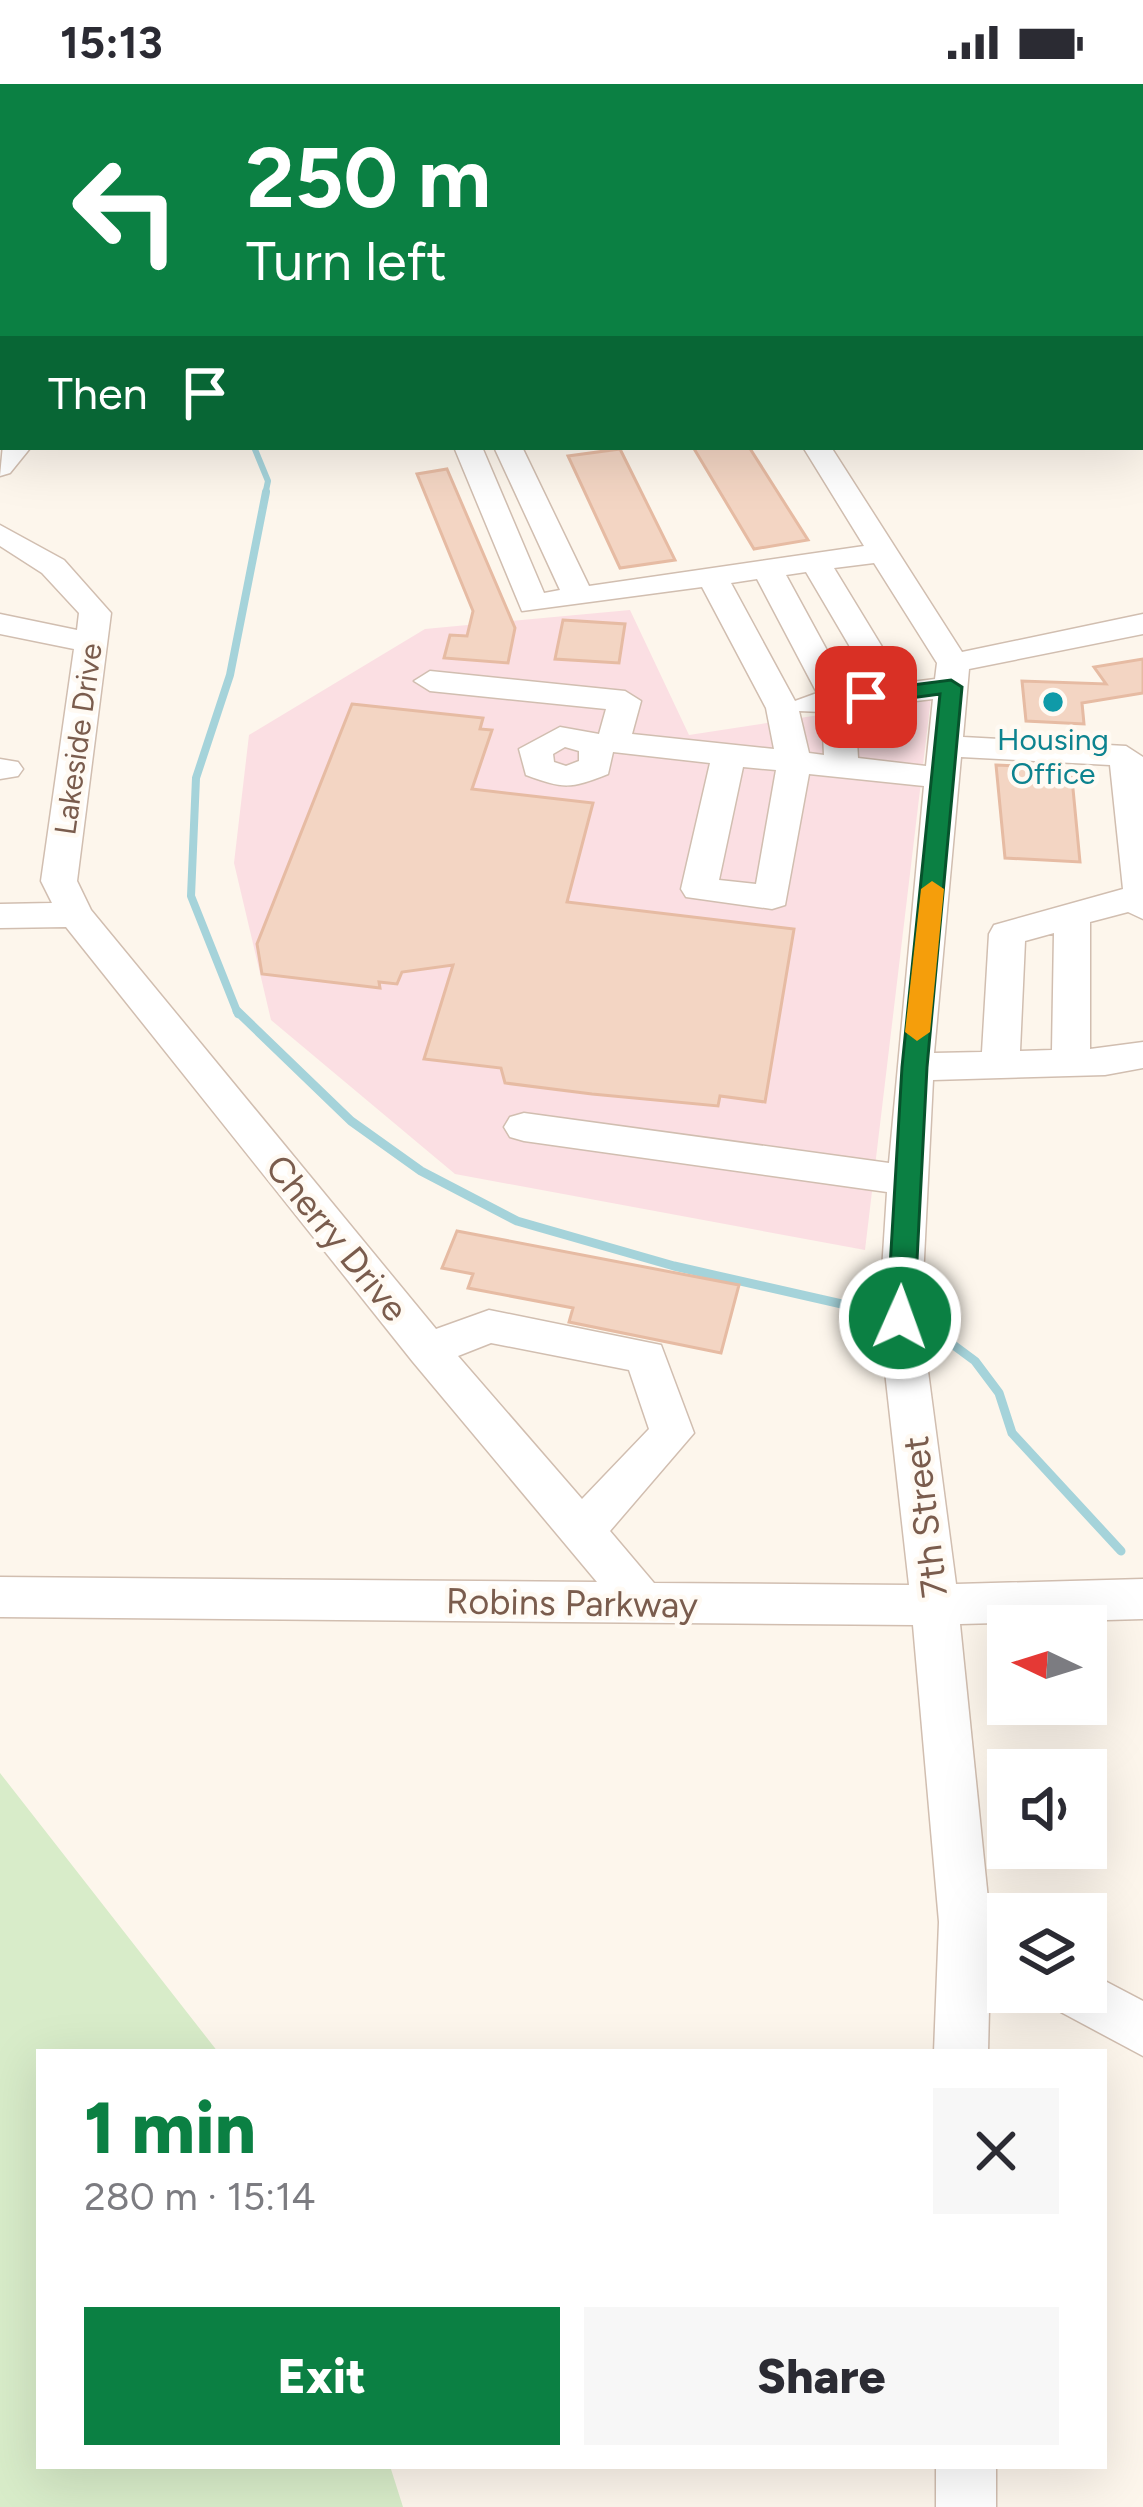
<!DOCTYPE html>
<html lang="en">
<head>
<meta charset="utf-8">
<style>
  :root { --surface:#fff; --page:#f7f7f7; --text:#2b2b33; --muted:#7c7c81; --accent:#0b8043 }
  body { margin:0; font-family:Figtree,sans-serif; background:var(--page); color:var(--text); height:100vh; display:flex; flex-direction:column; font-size:45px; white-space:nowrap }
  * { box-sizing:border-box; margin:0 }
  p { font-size:39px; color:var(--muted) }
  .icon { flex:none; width:66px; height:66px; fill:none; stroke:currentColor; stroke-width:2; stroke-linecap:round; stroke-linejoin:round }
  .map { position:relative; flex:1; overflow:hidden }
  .details { position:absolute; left:36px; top:1965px; width:1071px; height:420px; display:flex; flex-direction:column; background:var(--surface); border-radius:0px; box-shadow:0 12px 48px #0002 }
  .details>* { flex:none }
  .hud { position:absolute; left:0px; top:0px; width:1143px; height:366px; box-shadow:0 12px 48px #0002; background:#0b8043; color:#fff; overflow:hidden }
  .needle { width:78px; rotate:274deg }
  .buttons { position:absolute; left:987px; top:1521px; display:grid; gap:24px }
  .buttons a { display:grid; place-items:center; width:120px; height:120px; border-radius:0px; background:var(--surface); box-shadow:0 12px 48px #0002; font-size:60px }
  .pin { position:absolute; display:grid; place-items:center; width:102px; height:102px; color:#fff; margin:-51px; border-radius:24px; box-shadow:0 6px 18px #0006 }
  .me { position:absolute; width:132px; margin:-66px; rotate:2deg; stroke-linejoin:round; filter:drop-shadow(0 0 9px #0008) }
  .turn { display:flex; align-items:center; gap:42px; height:252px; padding:0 48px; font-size:54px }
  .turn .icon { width:156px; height:156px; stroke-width:2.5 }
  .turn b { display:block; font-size:84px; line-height:102px }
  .then { display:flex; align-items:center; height:114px; padding:0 48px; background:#0003; gap:24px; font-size:45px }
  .round { display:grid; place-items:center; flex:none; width:126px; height:126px; border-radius:0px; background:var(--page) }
  .head { display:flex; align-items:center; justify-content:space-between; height:204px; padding:0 48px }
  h1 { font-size:72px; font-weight:800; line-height:90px; color:var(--accent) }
  .primary-button { display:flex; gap:24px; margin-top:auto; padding:24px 48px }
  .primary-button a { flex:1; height:138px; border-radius:0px; background:var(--accent); color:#fff; font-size:48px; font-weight:800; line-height:138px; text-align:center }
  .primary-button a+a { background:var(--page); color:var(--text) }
  .status { display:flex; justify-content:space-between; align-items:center; height:84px; padding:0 60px; background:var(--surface); direction:ltr }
  .status svg { height:33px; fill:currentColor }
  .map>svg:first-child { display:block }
  .medical { fill:#fbdfe3 }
  .green { fill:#d8ecc9 }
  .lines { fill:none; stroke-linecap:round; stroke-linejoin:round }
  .stream-far2 { stroke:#a5d3da; stroke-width:6 }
  .stream-far1 { stroke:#a5d3da; stroke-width:8 }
  .stream { stroke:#a5d3da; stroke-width:9 }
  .building { fill:#f3d5c3; stroke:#e6bba3; stroke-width:3 }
  .minor-casing { stroke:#d1beb0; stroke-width:3 }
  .minor { fill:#fff; fill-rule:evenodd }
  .route { fill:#0b8043; stroke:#07532c; stroke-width:3 }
  .slow { fill:#f59e0b }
  .culture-dot { fill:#0f9aa8; stroke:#fffaf3; stroke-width:4.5 }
  .labels { text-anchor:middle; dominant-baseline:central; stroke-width:9; stroke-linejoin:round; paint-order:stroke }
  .far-street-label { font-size:30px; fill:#7a5c4d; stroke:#fffaf3 }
  .far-culture-label { font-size:30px; fill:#0d838f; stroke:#fffaf3 }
  .street-label { font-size:36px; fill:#7a5c4d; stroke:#fffaf3 }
</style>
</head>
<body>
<div class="status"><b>15:13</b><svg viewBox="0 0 49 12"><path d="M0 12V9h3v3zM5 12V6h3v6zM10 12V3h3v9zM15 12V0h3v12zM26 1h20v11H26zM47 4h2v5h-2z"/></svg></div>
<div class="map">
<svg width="1143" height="2423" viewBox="0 0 1143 2423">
  <rect width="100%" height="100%" fill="#fdf6ec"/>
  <!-- medical -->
  <path class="medical" d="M 630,526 L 689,651 L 931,614 L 865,1166 L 455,1090 L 271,936 L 234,779 L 249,651 L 425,545 Z"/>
  <!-- green -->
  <path class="green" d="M 0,1689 L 218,1968 L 39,1968 L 39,2382 L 390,2382 L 403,2423 L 0,2423 Z"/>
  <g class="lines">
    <!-- stream-far2 -->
    <path class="stream-far2" d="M 254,363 L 268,397 L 265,411"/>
    <!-- stream-far1 -->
    <path class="stream-far1" d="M 238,930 L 191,812 L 196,694 L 230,591 L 266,408"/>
    <!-- stream -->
    <path class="stream" d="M 237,927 L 351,1037 L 421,1087 L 517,1137 L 674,1182 L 877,1228
      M 925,1240 L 975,1277 L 999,1309 L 1012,1349 L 1121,1467"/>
  </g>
  <!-- building -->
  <path class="building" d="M 693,363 L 749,363 L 808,456 L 754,465 Z
    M 620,365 L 675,476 L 620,484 L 568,372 Z
    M 447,385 L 515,544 L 508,579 L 444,574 L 450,551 L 467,552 L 473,527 L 417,390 Z
    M 563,536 L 625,540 L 619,579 L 555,575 Z
    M 1143,575 L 1143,609 L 1082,619 L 1084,640 L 1026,637 L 1022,597 L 1106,600 L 1094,583 Z
    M 352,620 L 483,634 L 480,645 L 492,646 L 472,705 L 593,719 L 567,818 L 794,845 L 765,1018 L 720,1012 L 718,1022 L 592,1010 L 505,999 L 501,984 L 424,975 L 453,881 L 402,888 L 397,900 L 379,898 L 380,904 L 262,890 L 257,860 Z
    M 996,681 L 1071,684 L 1080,778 L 1005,774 Z
    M 457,1147 L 739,1201 L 721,1269 L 569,1238 L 573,1224 L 468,1204 L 473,1190 L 442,1184 Z"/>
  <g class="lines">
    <defs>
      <path id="minor" d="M 544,0 L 574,0 L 576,3 L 546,3 Z
        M 1140,45 L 1143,45 L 1143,59 L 1140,59 Z
        M 3,361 L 31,363 L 10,389 L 0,392 Z
        M 454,363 L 482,363 L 544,509 L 560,506 L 494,363 L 522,363 L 589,502 L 864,462 L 803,363 L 831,363 L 962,568 L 1143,530 L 1143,550 L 969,585 L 963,653 L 1126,662 L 1143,673 L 1143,835 L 1128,828 L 1090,838 L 1090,965 L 1143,958 L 1143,984 L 1105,991 L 933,996 L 921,1234 L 956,1500 L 1143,1495 L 1143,1535 L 960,1540 L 989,1825 L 1008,1836 L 1008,1890 L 990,1883 L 988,1968 L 934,1968 L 939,1838 L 913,1541 L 0,1533 L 0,1493 L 597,1498 L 413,1278 L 66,843 L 0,844 L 0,820 L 52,819 L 41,797 L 74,565 L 0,550 L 0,530 L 77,546 L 79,529 L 42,489 L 0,462 L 0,441 L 64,476 L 111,529 L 77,797 L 91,826 L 436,1245 L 489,1226 L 661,1261 L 694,1349 L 610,1447 L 654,1499 L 909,1501 L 879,1234 L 887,1108 L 524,1057 L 510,1053 L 504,1043 L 510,1033 L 524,1029 L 889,1079 L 924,702 L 809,690 L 785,821 L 772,825 L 686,813 L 681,805 L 710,679 L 613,668 L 608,690 C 570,705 564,705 526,691 L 519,665 L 560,643 L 599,650 L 606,625 L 430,607 L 414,597 L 430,587 L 625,607 L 641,617 L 632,650 L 774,665 L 766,624 L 702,503 L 522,527 ZM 874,479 L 937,579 L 935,595 L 904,599 L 834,484 ZM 806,488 L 873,602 L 848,605 L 786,491 ZM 757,495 L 817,609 L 795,617 L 731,499 ZM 933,615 L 926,682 L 858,674 L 855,624 ZM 799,627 L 822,628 L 824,671 L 809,669 ZM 565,663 L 579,667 L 579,677 L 566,682 L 554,678 L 553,670 ZM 961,673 L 1110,681 L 1123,805 L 994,841 L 989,850 L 982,968 L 934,969 ZM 743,683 L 776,686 L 756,800 L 719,796 ZM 1054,849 L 1052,966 L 1020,967 L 1025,857 ZM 491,1259 L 629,1286 L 649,1345 L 582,1415 L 458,1272 Z
        M 0,675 L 18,678 L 23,685 L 18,692 L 0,695 Z
        M 1086,1887 L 1143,1917 L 1143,1972 L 1057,1926 L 1050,1908 L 1086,1908 Z
        M 936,2382 L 996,2382 L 996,2423 L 936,2423 Z"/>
    </defs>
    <!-- minor casing -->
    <use href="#minor" class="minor-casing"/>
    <!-- minor -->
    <use href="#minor" class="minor"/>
  </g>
  <!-- route -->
  <path class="route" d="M 951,596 L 962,603 L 927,983 L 914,1234 L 900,1245 L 887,1234 L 902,983 L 940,610 L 866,620 L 855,613 L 866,607 Z"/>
  <!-- slow -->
  <path class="slow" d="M 932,797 L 944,805 L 930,948 L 917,957 L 905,948 L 921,805 Z"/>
  <!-- markers -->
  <circle class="culture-dot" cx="1053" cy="618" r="12"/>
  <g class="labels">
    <!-- far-street labels -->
    <g class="far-street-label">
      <text transform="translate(78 655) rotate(-82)">Lakeside Drive</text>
    </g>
    <!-- far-culture labels -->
    <g class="far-culture-label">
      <text x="1053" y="655">Housing<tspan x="1053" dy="34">Office</tspan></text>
    </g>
    <!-- street labels -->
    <g class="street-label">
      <text transform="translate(337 1154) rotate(51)">Cherry Drive</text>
      <text transform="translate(925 1433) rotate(-97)">7th Street</text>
      <text transform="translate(572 1519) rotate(1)">Robins Parkway</text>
    </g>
  </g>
</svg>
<div class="buttons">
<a><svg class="needle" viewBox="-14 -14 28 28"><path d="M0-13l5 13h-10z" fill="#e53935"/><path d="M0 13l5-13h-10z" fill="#7c7c81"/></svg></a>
<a><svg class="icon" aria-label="sound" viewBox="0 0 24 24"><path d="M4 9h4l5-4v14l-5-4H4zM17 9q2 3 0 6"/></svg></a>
<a><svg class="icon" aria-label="layers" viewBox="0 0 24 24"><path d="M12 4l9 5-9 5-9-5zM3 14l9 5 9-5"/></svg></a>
</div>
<div class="pin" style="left:866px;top:613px;background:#d93025"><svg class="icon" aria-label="arrive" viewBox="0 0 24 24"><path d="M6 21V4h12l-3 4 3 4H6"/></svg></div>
<svg class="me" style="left:900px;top:1234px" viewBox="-20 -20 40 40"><circle r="17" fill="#0b8043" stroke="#fff" stroke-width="3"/><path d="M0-11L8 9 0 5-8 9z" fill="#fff"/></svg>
<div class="hud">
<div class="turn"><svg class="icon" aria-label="left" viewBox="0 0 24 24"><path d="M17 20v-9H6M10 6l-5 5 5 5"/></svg><div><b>250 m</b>Turn left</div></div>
<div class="then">Then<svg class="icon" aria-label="arrive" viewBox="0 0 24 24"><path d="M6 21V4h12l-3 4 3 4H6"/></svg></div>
</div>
<section class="details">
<div class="head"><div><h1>1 min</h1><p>280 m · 15:14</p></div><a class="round"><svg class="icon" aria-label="close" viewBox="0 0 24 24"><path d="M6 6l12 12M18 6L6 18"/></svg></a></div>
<div class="primary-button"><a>Exit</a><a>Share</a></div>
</section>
</div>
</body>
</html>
